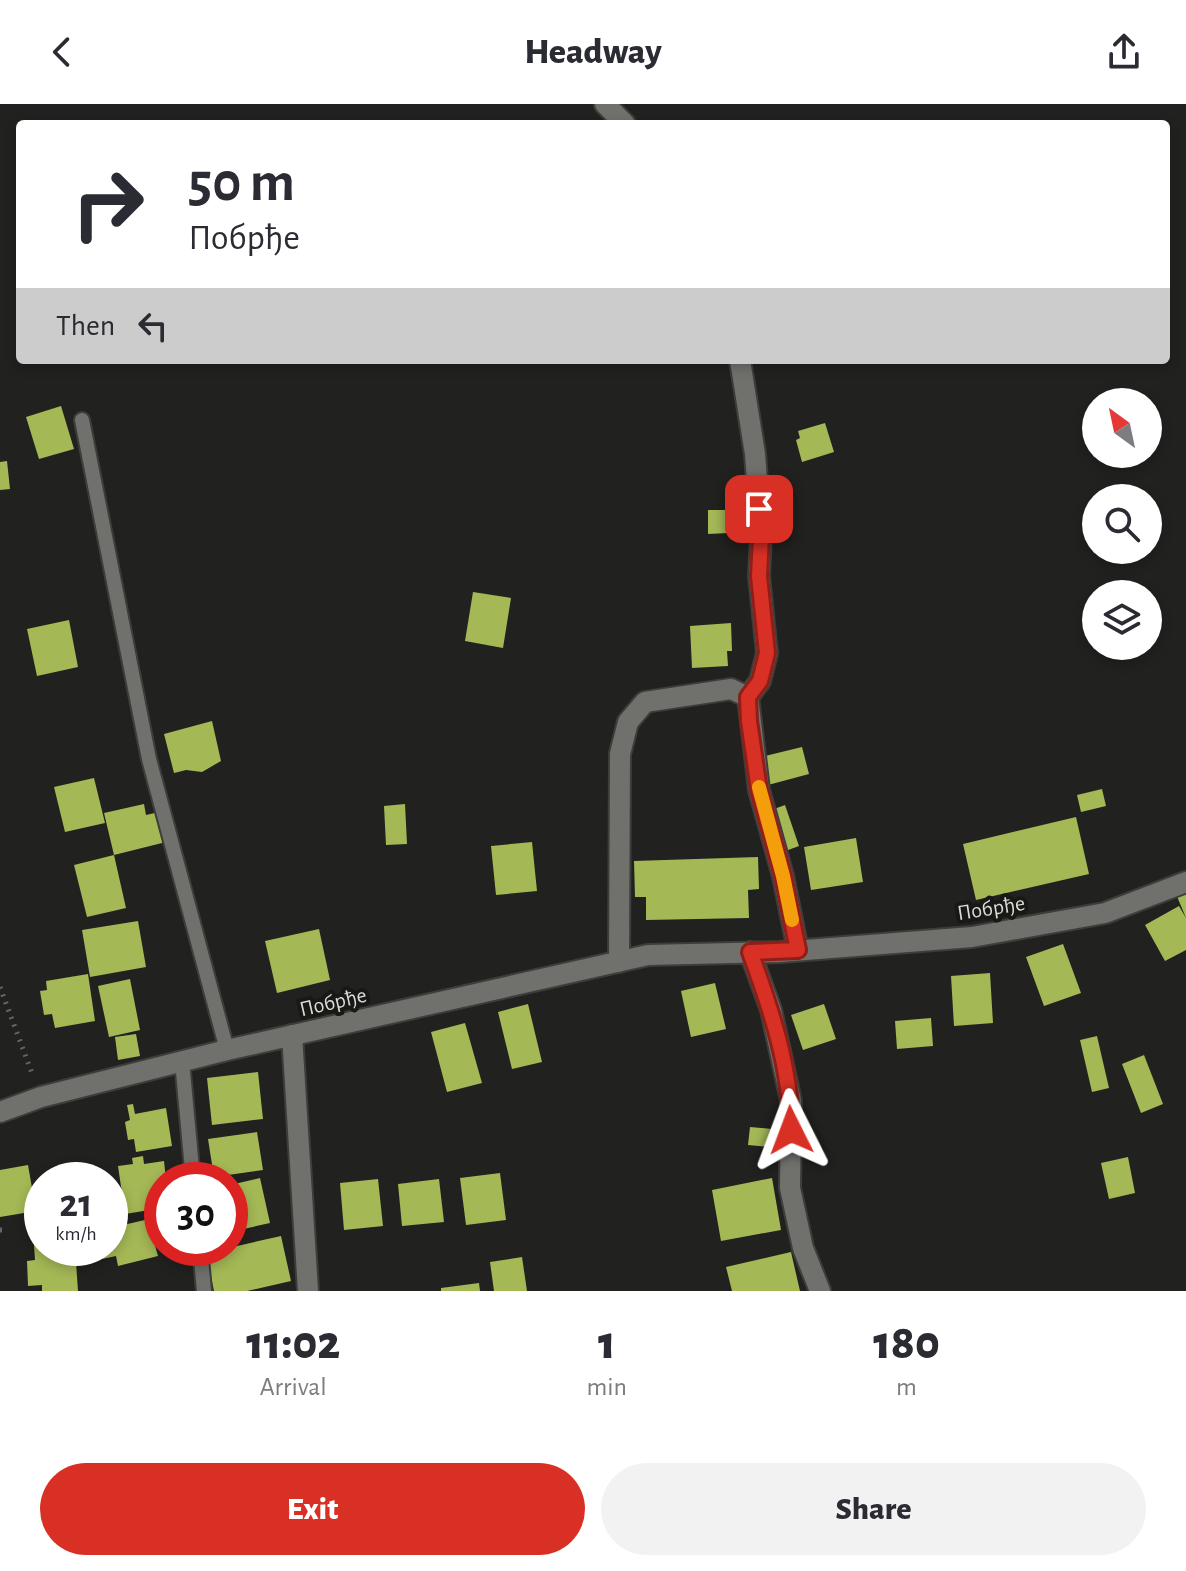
<!DOCTYPE html>
<html lang="en">
<head>
<meta charset="utf-8">
<style>
  :root { --surface:#fff; --page:#f2f2f3; --text:#2b2b33; --muted:#7c7c81; --accent:#d93025 }
  body { margin:0; font-family:"Alegreya Sans",sans-serif; background:var(--page); color:var(--text); height:100vh; display:flex; flex-direction:column; font-size:30px; white-space:nowrap }
  * { box-sizing:border-box; margin:0 }
  p { font-size:26px; color:var(--muted) }
  .icon { flex:none; width:44px; height:44px; fill:none; stroke:currentColor; stroke-width:2; stroke-linecap:round; stroke-linejoin:round }
  .map { position:relative; height:1187px; overflow:hidden }
  .sheet { display:flex; flex-direction:column; background:var(--surface); flex:1 }
  .sheet>* { flex:none }
  .banner { position:absolute; left:16px; top:16px; width:1154px; height:244px; border-radius:8px; box-shadow:0 4px 12px #0003; background:#fff; color:var(--text); overflow:hidden }
  .needle { width:52px; rotate:327deg }
  .fabs { position:absolute; left:1082px; top:284px; display:grid; gap:16px }
  .fabs a { display:grid; place-items:center; width:80px; height:80px; border-radius:50%; background:var(--surface); box-shadow:0 4px 12px #0003; font-size:40px }
  .speed { position:absolute; left:24px; top:1058px; display:flex; gap:16px; font-size:40px; font-weight:700; text-align:center }
  .speed>* { display:grid; place-content:center; width:104px; height:104px; border-radius:50%; background:var(--surface); box-shadow:0 4px 12px #0003; line-height:1 }
  .speed small { font-size:20px; font-weight:400 }
  .speed .limit { border:12px solid #d22; background:#fff; color:#111 }
  .pin { position:absolute; display:grid; place-items:center; width:68px; height:68px; color:#fff; margin:-34px; border-radius:16px; box-shadow:0 4px 12px #0006 }
  .me { position:absolute; width:88px; margin:-44px; rotate:357deg; stroke-linejoin:round; filter:drop-shadow(0 0 6px #0008) }
  .turn { display:flex; align-items:center; gap:28px; height:168px; padding:0 40px; font-size:36px }
  .turn .icon { width:104px; height:104px; stroke-width:2.5 }
  .turn b { display:block; font-size:56px; line-height:68px }
  .then { display:flex; align-items:center; height:76px; padding:0 40px; background:#0003; gap:16px; font-size:30px }
  .eta { display:flex; justify-content:space-evenly; align-items:center; height:136px; text-align:center }
  .eta b { font-size:48px; font-weight:800; line-height:56px }
  .primary-button { display:flex; gap:16px; margin-top:auto; padding:16px 40px }
  .primary-button a { flex:1; height:92px; border-radius:48px; background:var(--accent); color:#fff; font-size:32px; font-weight:800; line-height:92px; text-align:center }
  .primary-button a+a { background:var(--page); color:var(--text) }
  header { display:flex; justify-content:space-between; align-items:center; height:104px; padding:0 40px; background:var(--surface); font-size:36px; font-weight:800 }
  .map>svg:first-child { display:block }
  .building { fill:#a4b856 }
  .lines { fill:none; stroke-linecap:round; stroke-linejoin:round }
  .service-casing { stroke:#3d3d3b; stroke-width:18 }
  .minor-casing { stroke:#3d3d3b; stroke-width:24 }
  .path { stroke:#656663; stroke-width:5; stroke-dasharray:2 6; stroke-linecap:butt }
  .service { stroke:#70716d; stroke-width:14 }
  .minor { stroke:#70716d; stroke-width:20 }
  .route-casing { stroke:#8d1f18; stroke-width:20 }
  .route { stroke:#d93025; stroke-width:14 }
  .slow { stroke:#f59e0b; stroke-width:14 }
  .labels { text-anchor:middle; dominant-baseline:central; stroke-width:8; stroke-linejoin:round; paint-order:stroke }
  .street-label { font-size:22px; fill:#dbdcda; stroke:#181915 }
</style>
</head>
<body>
<header><svg class="icon" aria-label="back" viewBox="0 0 24 24"><path d="M15 5l-7 7 7 7"/></svg>Headway<svg class="icon" aria-label="share" viewBox="0 0 24 24"><path d="M12 15V3M7 8l5-5 5 5M5 13v7h14v-7"/></svg></header>
<div class="map">
<svg width="1186" height="1187" viewBox="0 0 1186 1187">
  <rect width="100%" height="100%" fill="#21221f"/>
  <!-- building -->
  <path class="building" d="M 61,302 L 74,345 L 39,355 L 26,313 Z
    M 825,319 L 834,348 L 802,358 L 796,336 L 800,334 L 798,327 Z
    M 7,357 L 10,385 L 0,386 L 0,358 Z
    M 708,406 L 728,406 L 729,429 L 708,430 Z
    M 473,488 L 511,494 L 503,544 L 465,537 Z
    M 69,516 L 78,563 L 37,572 L 27,525 Z
    M 731,519 L 732,547 L 727,547 L 728,562 L 692,564 L 690,522 Z
    M 212,617 L 221,657 L 202,668 L 186,666 L 174,669 L 164,630 Z
    M 802,643 L 809,670 L 768,681 L 761,653 Z
    M 94,674 L 105,719 L 65,728 L 54,683 Z
    M 1102,685 L 1106,702 L 1081,708 L 1077,691 Z
    M 144,700 L 146,711 L 159,708 L 166,738 L 114,751 L 104,709 Z
    M 405,700 L 407,740 L 386,741 L 384,702 Z
    M 785,701 L 799,742 L 780,749 L 766,708 Z
    M 1076,713 L 1089,770 L 976,796 L 963,740 Z
    M 856,734 L 863,778 L 811,786 L 804,743 Z
    M 532,738 L 537,787 L 496,791 L 491,742 Z
    M 114,751 L 126,804 L 87,813 L 74,761 Z
    M 758,753 L 759,785 L 748,786 L 749,814 L 646,816 L 646,793 L 635,793 L 634,757 Z
    M 1186,786 L 1186,846 L 1165,857 L 1145,821 L 1179,802 L 1186,814 L 1176,790 Z
    M 138,817 L 146,863 L 90,873 L 82,826 Z
    M 319,825 L 330,876 L 277,889 L 265,837 Z
    M 1063,840 L 1081,889 L 1044,902 L 1026,853 Z
    M 990,869 L 993,919 L 954,922 L 951,872 Z
    M 88,870 L 95,917 L 55,924 L 52,910 L 44,911 L 40,887 L 47,886 L 46,877 Z
    M 130,875 L 140,926 L 109,933 L 98,882 Z
    M 715,879 L 726,925 L 691,933 L 681,887 Z
    M 528,900 L 542,958 L 512,965 L 498,908 Z
    M 824,900 L 836,935 L 803,946 L 791,911 Z
    M 931,914 L 933,942 L 897,945 L 895,917 Z
    M 465,919 L 482,979 L 447,988 L 431,928 Z
    M 136,930 L 140,952 L 118,956 L 115,933 Z
    M 1097,932 L 1109,984 L 1092,988 L 1080,936 Z
    M 1144,951 L 1163,1000 L 1141,1009 L 1122,960 Z
    M 258,968 L 263,1015 L 212,1021 L 207,974 Z
    M 133,1000 L 135,1010 L 166,1004 L 172,1042 L 136,1048 L 134,1035 L 128,1036 L 125,1018 L 130,1016 L 127,1001 Z
    M 750,1023 L 772,1025 L 770,1043 L 748,1041 Z
    M 257,1028 L 263,1066 L 214,1073 L 208,1035 Z
    M 143,1052 L 144,1060 L 164,1057 L 166,1076 L 162,1076 L 162,1104 L 125,1110 L 118,1062 L 133,1060 L 132,1054 Z
    M 1128,1053 L 1135,1089 L 1109,1095 L 1101,1059 Z
    M 28,1061 L 36,1107 L 0,1113 L 0,1066 Z
    M 500,1069 L 506,1116 L 466,1121 L 460,1074 Z
    M 260,1074 L 270,1119 L 230,1128 L 230,1081 Z
    M 772,1074 L 781,1126 L 721,1137 L 712,1086 Z
    M 378,1075 L 383,1122 L 344,1126 L 340,1079 Z
    M 439,1075 L 444,1118 L 402,1122 L 398,1080 Z
    M 158,1113 L 162,1136 L 154,1138 L 158,1152 L 118,1162 L 116,1152 L 102,1155 L 100,1148 L 90,1150 L 88,1144 L 110,1144 L 110,1124 Z
    M 281,1132 L 291,1177 L 247,1187 L 214,1187 L 206,1149 Z
    M 34,1141 L 42,1141 L 42,1144 L 75,1144 L 78,1187 L 42,1187 L 42,1181 L 28,1182 L 27,1157 L 35,1156 Z
    M 791,1148 L 800,1187 L 732,1187 L 726,1163 Z
    M 522,1153 L 527,1187 L 494,1187 L 490,1158 Z
    M 479,1179 L 480,1187 L 441,1187 L 441,1184 Z"/>
  <g class="lines">
    <defs>
      <path id="service" d="M 82,316 L 149,655 L 227,946
        M 182,957 L 193,1076
        M 200,1144 L 204,1187"/>
      <path id="minor" d="M 605,0 L 625,20
        M 740,256 L 755,350 L 761,432 L 759,472 L 767,549 L 760,577 L 748,593
        M 750,848 L 771,906 L 791,997 L 790,1084 L 803,1144 L 820,1187
        M 619,858 L 620,650 L 628,618 L 645,598 L 731,585 L 748,593 L 759,686 L 783,772 L 798,846
        M 292,931 L 308,1187
        M 0,1008 L 41,993 L 227,946 L 648,851 L 780,848 L 972,833 L 1105,809 L 1186,778"/>
    </defs>
    <!-- service casing -->
    <use href="#service" class="service-casing"/>
    <!-- minor casing -->
    <use href="#minor" class="minor-casing"/>
    <!-- path -->
    <path class="path" d="M 0,883 L 33,972
      M 0,1126 L 2,1126"/>
    <!-- service -->
    <use href="#service" class="service"/>
    <!-- minor -->
    <use href="#minor" class="minor"/>
  </g>
  <g class="lines">
    <defs>
      <path id="route" d="M 759,405 L 761,432 L 759,472 L 767,549 L 760,577 L 748,593 L 749,617 L 759,686 L 783,772 L 798,846 L 750,848 C 771,905 791,965 791,1026"/>
    </defs>
    <!-- route casing -->
    <use href="#route" class="route-casing"/>
    <!-- route -->
    <use href="#route" class="route"/>
    <!-- slow -->
    <path class="slow" d="M 759,683 L 783,772 L 792,816"/>
  </g>
  <g class="labels">
    <!-- street labels -->
    <g class="street-label">
      <text transform="translate(991 804) rotate(-9)">Побрђе</text>
      <text transform="translate(333 898) rotate(-13)">Побрђе</text>
    </g>
  </g>
</svg>
<div class="fabs">
<a><svg class="needle" viewBox="-14 -14 28 28"><path d="M0-13l5 13h-10z" fill="#e53935"/><path d="M0 13l5-13h-10z" fill="#7c7c81"/></svg></a>
<a><svg class="icon" aria-label="search" viewBox="0 0 24 24"><circle cx="10" cy="10" r="6"/><path d="M15 15l6 6"/></svg></a>
<a><svg class="icon" aria-label="layers" viewBox="0 0 24 24"><path d="M12 4l9 5-9 5-9-5zM3 14l9 5 9-5"/></svg></a>
</div>
<div class="speed"><div>21<small>km/h</small></div><div class="limit">30</div></div>
<div class="pin" style="left:759px;top:405px;background:#d93025"><svg class="icon" aria-label="arrive" viewBox="0 0 24 24"><path d="M6 21V4h12l-3 4 3 4H6"/></svg></div>
<svg class="me" style="left:791px;top:1026px" viewBox="-20 -20 40 40"><path d="M0-17L14 15 0 8-14 15z" fill="#d93025" stroke="#fff" stroke-width="4"/></svg>
<div class="banner">
<div class="turn"><svg class="icon" aria-label="right" viewBox="0 0 24 24"><path d="M7 20v-9h11M14 6l5 5-5 5"/></svg><div><b>50 m</b>Побрђе</div></div>
<div class="then">Then<svg class="icon" aria-label="left" viewBox="0 0 24 24"><path d="M17 20v-9H6M10 6l-5 5 5 5"/></svg></div>
</div>
</div>
<section class="sheet">
<div class="eta">
<div><b>11:02</b><p>Arrival</p></div>
<div><b>1</b><p>min</p></div>
<div><b>180</b><p>m</p></div>
</div>
<div class="primary-button"><a>Exit</a><a>Share</a></div>
</section>
</body>
</html>
